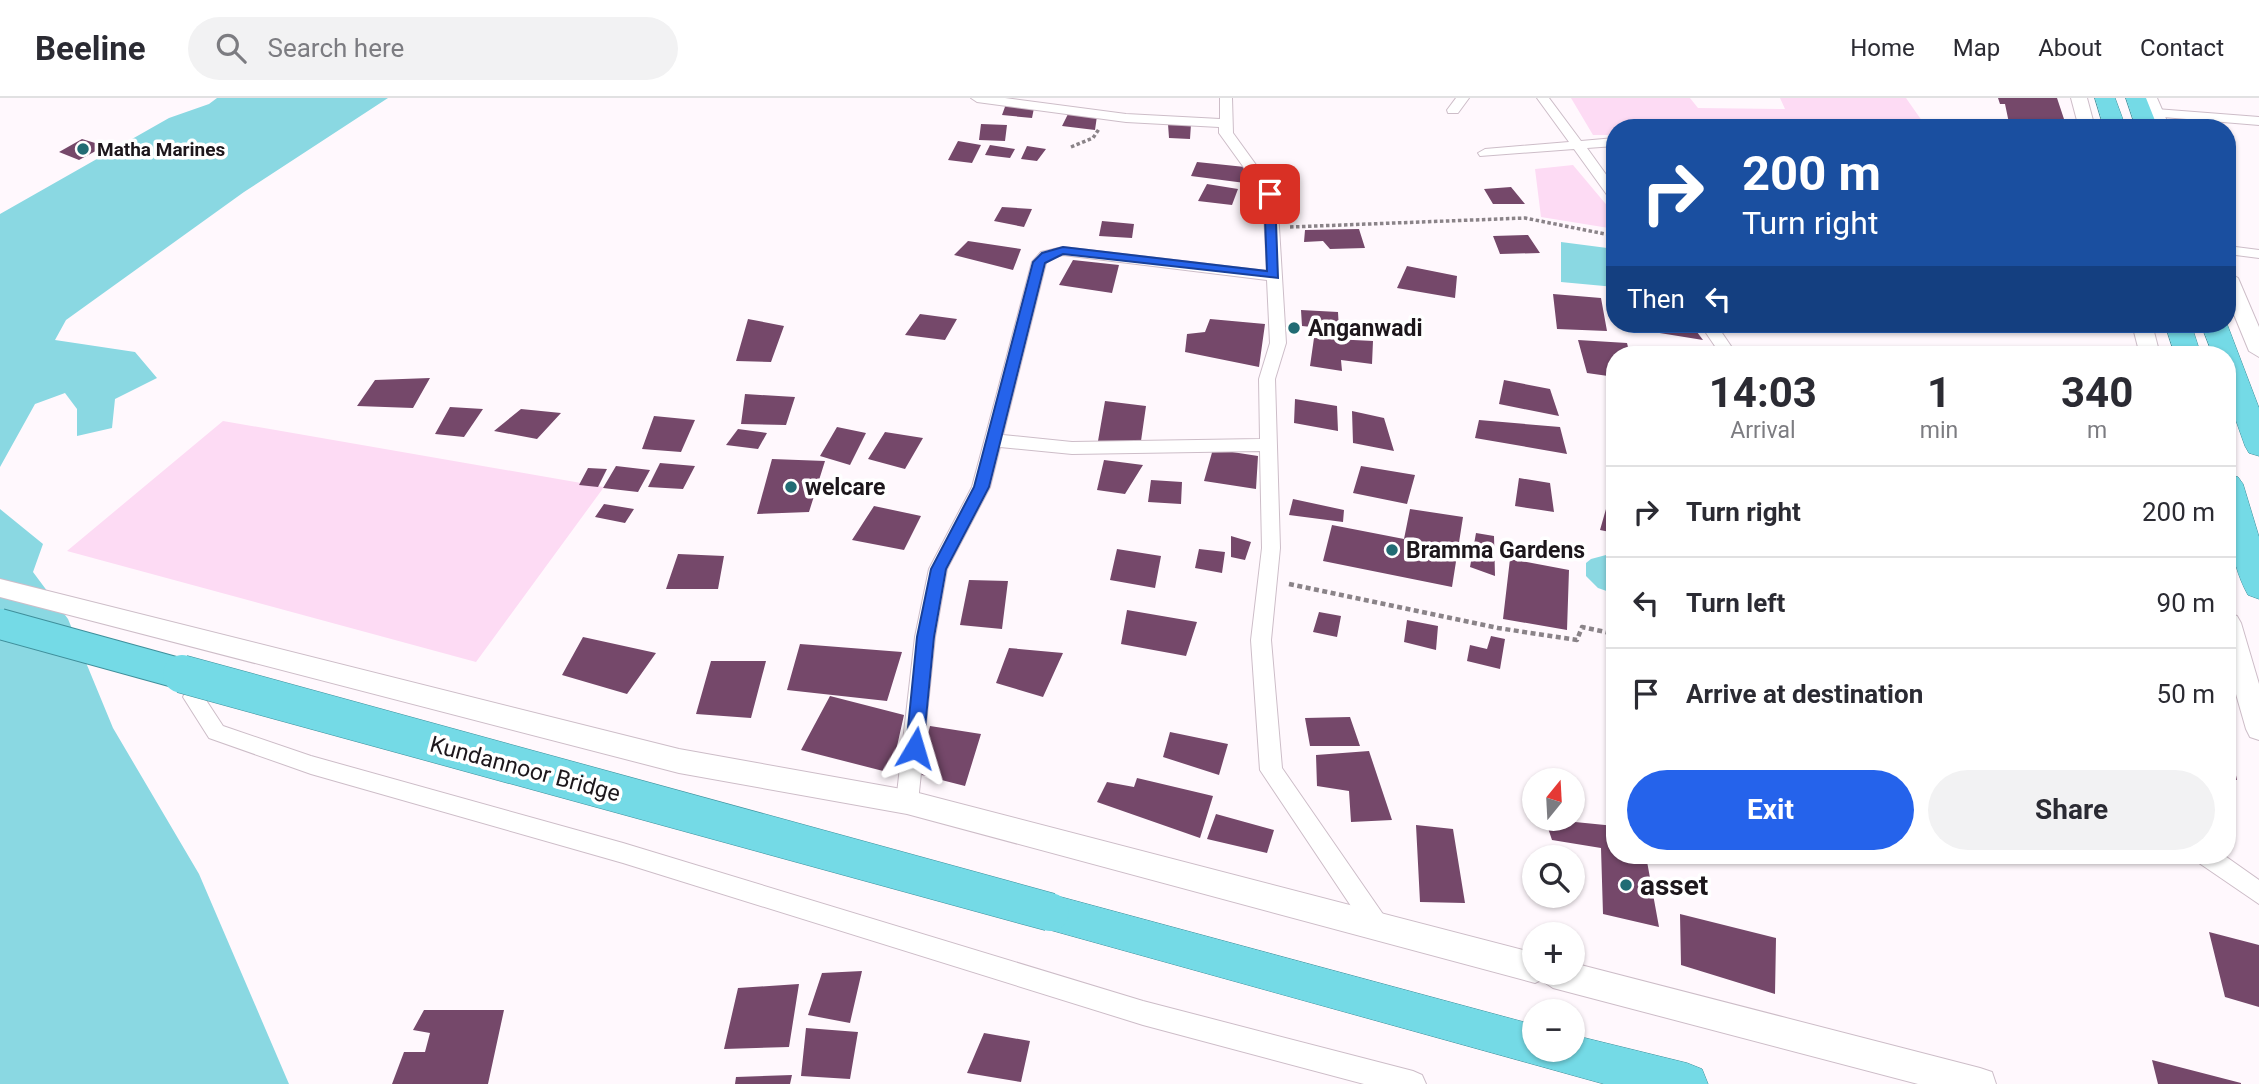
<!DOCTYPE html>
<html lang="en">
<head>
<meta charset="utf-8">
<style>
  :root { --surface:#fff; --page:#f2f2f3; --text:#2b2b33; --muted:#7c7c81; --line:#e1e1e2; --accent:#2563eb }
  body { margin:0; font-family:Roboto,sans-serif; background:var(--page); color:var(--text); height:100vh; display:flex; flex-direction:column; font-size:26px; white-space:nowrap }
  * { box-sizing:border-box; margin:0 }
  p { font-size:23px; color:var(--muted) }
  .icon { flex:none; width:38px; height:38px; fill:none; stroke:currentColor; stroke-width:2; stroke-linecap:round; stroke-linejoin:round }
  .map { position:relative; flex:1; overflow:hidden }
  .details { position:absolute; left:1606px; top:248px; width:630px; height:518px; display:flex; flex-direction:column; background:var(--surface); border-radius:28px; box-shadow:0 2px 5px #0004 }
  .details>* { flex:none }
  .hud { position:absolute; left:1606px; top:21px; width:630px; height:214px; border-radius:28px; box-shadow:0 2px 5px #0004; background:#1a4fa0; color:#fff; overflow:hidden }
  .needle { width:46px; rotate:18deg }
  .fabs { position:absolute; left:1522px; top:670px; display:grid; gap:14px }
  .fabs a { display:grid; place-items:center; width:63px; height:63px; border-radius:50%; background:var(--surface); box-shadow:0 2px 5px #0004; font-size:35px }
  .pin { position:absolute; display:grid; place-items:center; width:60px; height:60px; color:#fff; margin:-30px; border-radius:14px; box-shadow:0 4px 10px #0006 }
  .me { position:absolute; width:77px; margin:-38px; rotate:7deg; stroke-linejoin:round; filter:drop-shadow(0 0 5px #0008) }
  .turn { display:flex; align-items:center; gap:24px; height:147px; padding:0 21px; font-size:32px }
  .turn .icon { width:91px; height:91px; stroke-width:2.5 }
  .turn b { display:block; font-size:49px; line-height:60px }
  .then { display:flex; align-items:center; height:66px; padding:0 21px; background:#0003; gap:14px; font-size:26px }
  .eta { display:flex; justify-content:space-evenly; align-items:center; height:119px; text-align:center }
  .eta b { font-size:42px; font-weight:700; line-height:49px }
  .button { display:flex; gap:14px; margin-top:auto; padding:14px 21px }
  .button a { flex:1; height:80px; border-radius:42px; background:var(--accent); color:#fff; font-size:28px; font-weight:700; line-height:80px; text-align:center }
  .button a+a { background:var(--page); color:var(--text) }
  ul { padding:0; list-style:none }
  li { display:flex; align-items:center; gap:21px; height:91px; padding:0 21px; border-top:2px solid var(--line) }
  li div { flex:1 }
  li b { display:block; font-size:26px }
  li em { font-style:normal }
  header { display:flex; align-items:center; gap:42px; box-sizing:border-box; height:98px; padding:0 35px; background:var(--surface); border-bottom:2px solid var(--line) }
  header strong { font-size:33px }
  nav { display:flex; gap:38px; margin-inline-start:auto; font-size:24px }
  .search { width:490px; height:63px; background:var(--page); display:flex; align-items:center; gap:18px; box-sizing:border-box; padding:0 24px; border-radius:38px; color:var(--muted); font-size:26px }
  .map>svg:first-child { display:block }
  .green { fill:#fddbf4 }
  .water { fill:#8ad8e2 }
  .building { fill:#75486a }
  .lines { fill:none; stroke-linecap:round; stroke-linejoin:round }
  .minor-casing { stroke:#cdbdc8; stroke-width:2 }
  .tertiary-casing { stroke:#cdbdc8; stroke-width:2 }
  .trunk-casing { stroke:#3f8f9b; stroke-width:1 }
  .path-far1 { stroke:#8a8388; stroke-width:3.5; stroke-dasharray:3.5 2.5; stroke-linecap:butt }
  .path { stroke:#8a8388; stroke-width:4.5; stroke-dasharray:5 3.5; stroke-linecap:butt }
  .minor { fill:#fff; fill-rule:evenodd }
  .tertiary { fill:#fff; fill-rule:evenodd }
  .trunk { fill:#74dae6; fill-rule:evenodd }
  .trunk-bridge-far1-casing { stroke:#3f8f9b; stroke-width:32; stroke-linecap:butt }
  .trunk-bridge-casing { stroke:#3f8f9b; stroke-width:39; stroke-linecap:butt }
  .trunk-bridge-far1 { stroke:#74dae6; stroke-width:30 }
  .trunk-bridge { stroke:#74dae6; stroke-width:38 }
  .route { fill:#2563eb; stroke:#184099; stroke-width:2 }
  .poi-dot { fill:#216c74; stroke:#fff; stroke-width:2.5 }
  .labels { text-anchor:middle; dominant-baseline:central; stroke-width:7; stroke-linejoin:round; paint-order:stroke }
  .far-poi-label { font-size:19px; font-weight:bold; fill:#1d171c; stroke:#fff; text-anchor:start }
  .poi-label { font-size:23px; font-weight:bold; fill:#1d171c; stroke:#fff; text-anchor:start }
  .street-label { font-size:23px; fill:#1d171c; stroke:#fff }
  .near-poi-label { font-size:28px; font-weight:bold; fill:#1d171c; stroke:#fff; text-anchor:start }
</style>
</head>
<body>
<header>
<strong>Beeline</strong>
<div class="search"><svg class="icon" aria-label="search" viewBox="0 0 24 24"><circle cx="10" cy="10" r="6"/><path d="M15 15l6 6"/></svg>Search here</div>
<nav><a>Home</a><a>Map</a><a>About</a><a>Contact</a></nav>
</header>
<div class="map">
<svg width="2259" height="986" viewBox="0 0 2259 986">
  <rect width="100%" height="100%" fill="#fff8fd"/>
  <!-- green -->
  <path class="green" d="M 1571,0 L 1690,0 L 1698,10 L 1785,11 L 1780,0 L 1906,0 L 1927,30 L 1615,30 L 1615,37 L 1593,37 Z
    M 1573,67 L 1615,117 L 1615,131 L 1541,119 L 1535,71 Z
    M 223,323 L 604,389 L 476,564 L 67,453 Z"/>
  <!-- water -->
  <path class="water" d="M 217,0 L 388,0 L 244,94 L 66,222 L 55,242 L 135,254 L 157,280 L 115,301 L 112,330 L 77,338 L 77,311 L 65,295 L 35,306 L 0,369 L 0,116 L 169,20 L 209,6 Z
    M 1561,144 L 1615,151 L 1615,189 L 1561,184 Z
    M 0,411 L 43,446 L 33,474 L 68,521 L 113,630 L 199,776 L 289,986 L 0,986 Z
    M 1606,457 L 1615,458 L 1615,496 L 1598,490 L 1586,478 L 1586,465 L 1591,461 Z"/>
  <!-- building -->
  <path class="building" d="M 1998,0 L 2057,0 L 2067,30 L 2034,30 L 2009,25 L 2005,6 L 2000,6 Z
    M 1006,6 L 1034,10 L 1032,20 L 1002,17 Z
    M 1068,16 L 1097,18 L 1095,32 L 1062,28 Z
    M 981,26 L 1007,27 L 1005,43 L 979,42 Z
    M 1168,26 L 1191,26 L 1190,41 L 1169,40 Z
    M 82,41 L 105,48 L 79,62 L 59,54 Z
    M 958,43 L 981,47 L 972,65 L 948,62 Z
    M 990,47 L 1015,51 L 1010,60 L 985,57 Z
    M 1027,48 L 1046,51 L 1037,63 L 1021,61 Z
    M 1197,64 L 1245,69 L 1245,85 L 1191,78 Z
    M 1207,86 L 1238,91 L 1232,107 L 1198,103 Z
    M 1511,89 L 1525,106 L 1493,106 L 1484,91 Z
    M 1002,109 L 1032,111 L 1024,129 L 994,123 Z
    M 1102,123 L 1134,126 L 1132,140 L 1099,138 Z
    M 1359,131 L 1365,150 L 1330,151 L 1323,143 L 1304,144 L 1305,132 Z
    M 1528,137 L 1540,155 L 1500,156 L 1493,138 Z
    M 968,143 L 1021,151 L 1013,172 L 954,157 Z
    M 1073,162 L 1119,167 L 1112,195 L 1059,187 Z
    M 1407,168 L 1457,178 L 1455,200 L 1397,190 Z
    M 1553,196 L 1601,200 L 1607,233 L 1557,231 Z
    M 1301,212 L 1338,214 L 1339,232 L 1302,228 Z
    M 920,216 L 957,221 L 945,242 L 905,237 Z
    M 748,221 L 784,228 L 771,264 L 736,263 Z
    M 1210,221 L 1265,226 L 1259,269 L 1185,254 L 1187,236 L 1205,234 Z
    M 1642,226 L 1691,226 L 1703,242 L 1641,232 Z
    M 1314,240 L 1373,243 L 1372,266 L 1341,262 L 1342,273 L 1310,268 Z
    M 1578,242 L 1627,245 L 1630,257 L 1615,257 L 1615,279 L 1587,275 Z
    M 430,280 L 413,310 L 357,308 L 375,282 Z
    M 1504,282 L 1550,291 L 1559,318 L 1499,306 Z
    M 745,296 L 795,299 L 786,327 L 741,326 Z
    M 1295,301 L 1337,308 L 1338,333 L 1294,325 Z
    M 1105,303 L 1146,308 L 1141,343 L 1098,343 Z
    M 450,309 L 483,311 L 464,339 L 435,336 Z
    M 521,311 L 561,315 L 537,341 L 494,333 Z
    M 1352,313 L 1384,320 L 1394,353 L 1353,345 Z
    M 654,318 L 695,322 L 681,354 L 642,351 Z
    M 1479,322 L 1560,329 L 1567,356 L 1475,340 Z
    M 837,329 L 866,335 L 850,367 L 820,358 Z
    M 738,331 L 767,335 L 758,351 L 726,347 Z
    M 885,334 L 923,340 L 905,371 L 868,361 Z
    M 1213,351 L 1258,358 L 1256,391 L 1204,383 Z
    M 772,361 L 825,363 L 809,414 L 757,416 Z
    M 1104,362 L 1143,367 L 1125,396 L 1097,392 Z
    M 660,365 L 695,368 L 683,391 L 648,389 Z
    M 616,368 L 650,372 L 638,394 L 603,390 Z
    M 1361,368 L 1415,377 L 1407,406 L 1353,395 Z
    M 588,370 L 607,371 L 598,389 L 579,387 Z
    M 1610,378 L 1615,379 L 1615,407 L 1607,406 Z
    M 1519,380 L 1550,385 L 1554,414 L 1515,408 Z
    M 1151,382 L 1182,384 L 1181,406 L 1148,404 Z
    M 1293,401 L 1344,412 L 1343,424 L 1289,417 Z
    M 604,406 L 634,411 L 625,425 L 595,419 Z
    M 874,408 L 921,418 L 904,452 L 852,442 Z
    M 1410,411 L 1463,419 L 1452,489 L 1323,463 L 1332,427 L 1404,441 Z
    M 1606,411 L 1615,413 L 1615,435 L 1600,432 Z
    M 1476,435 L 1494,438 L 1495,478 L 1470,469 Z
    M 1231,438 L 1251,444 L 1245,462 L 1231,459 Z
    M 1117,451 L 1161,458 L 1155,490 L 1110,482 Z
    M 1199,451 L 1225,454 L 1222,475 L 1195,470 Z
    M 678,456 L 724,458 L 718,491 L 666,491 Z
    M 1510,461 L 1569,472 L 1567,532 L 1503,521 Z
    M 969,482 L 1008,483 L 1002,531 L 960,527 Z
    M 1127,512 L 1197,524 L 1186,558 L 1121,546 Z
    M 1319,514 L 1341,518 L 1337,539 L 1313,534 Z
    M 1407,522 L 1438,528 L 1436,552 L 1404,544 Z
    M 1491,538 L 1505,541 L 1500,571 L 1467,563 L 1470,547 L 1487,551 Z
    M 583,539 L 656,555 L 627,596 L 562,577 Z
    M 800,546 L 902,554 L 887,603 L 787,592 Z
    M 1009,550 L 1063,555 L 1043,599 L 996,585 Z
    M 711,563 L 766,563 L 751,620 L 696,616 Z
    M 830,598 L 904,617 L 891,675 L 801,652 Z
    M 1350,619 L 1360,648 L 1310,648 L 1305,620 Z
    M 930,628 L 981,636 L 965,688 L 918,676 Z
    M 1170,634 L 1228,646 L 1219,677 L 1163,659 Z
    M 2228,645 L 2229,645 L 2237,682 L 2228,681 Z
    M 1369,653 L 1392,722 L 1351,724 L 1349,693 L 1317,688 L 1316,657 Z
    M 1137,680 L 1213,698 L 1200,740 L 1097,704 L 1107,684 L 1134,689 Z
    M 1216,716 L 1274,732 L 1267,755 L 1207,741 Z
    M 1545,721 L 1615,728 L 1615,758 L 1646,758 L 1659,829 L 1603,816 L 1601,750 L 1552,742 Z
    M 1416,727 L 1453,731 L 1465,805 L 1420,804 Z
    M 1680,816 L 1776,840 L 1775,896 L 1681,867 Z
    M 2209,834 L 2259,847 L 2259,909 L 2225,899 Z
    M 862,873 L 850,925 L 808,917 L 822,875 Z
    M 799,886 L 789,949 L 724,951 L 738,890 Z
    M 424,912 L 504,912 L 488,986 L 392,986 L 404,954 L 425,954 L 430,935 L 413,932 Z
    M 806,930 L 858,934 L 850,981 L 801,978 Z
    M 984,935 L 1030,943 L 1021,984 L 967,975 Z
    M 2152,962 L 2241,985 L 2241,986 L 2158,986 Z
    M 792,977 L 790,986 L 735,986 L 736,979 Z"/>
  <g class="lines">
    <defs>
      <path id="minor" d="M 971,0 L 1005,0 L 1126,16 L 1220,21 L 1220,0 L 1232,0 L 1233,35 L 1277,96 L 1286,245 L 1275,281 L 1280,450 L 1271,542 L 1282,670 L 1387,822 L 1391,830 L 1387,838 L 1379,841 L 1371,838 L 1260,672 L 1251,542 L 1262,450 L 1260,353 L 1072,356 L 1000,349 L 990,389 L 947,471 L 935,539 L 918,704 L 915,711 L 907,714 L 899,711 L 896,704 L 915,539 L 929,471 L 972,389 L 1032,164 L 1041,154 L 1063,149 L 1267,173 L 1263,96 L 1219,35 L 1219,29 L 1126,24 L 977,4 ZM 1063,157 L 1267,182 L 1270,245 L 1259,281 L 1260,341 L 1072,344 L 1003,337 L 1046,165 L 1051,160 Z
        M 1456,0 L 1469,0 L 1458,15 L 1448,15 L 1447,12 Z
        M 1537,0 L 1549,0 L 1581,43 L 1615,40 L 1615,48 L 1587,50 L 1615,89 L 1615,102 L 1610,101 L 1574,51 L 1480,58 L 1478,55 L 1485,51 L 1569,44 Z
        M 2156,11 L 2259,19 L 2259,27 L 2151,18 L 2151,12 Z
        M 2228,148 L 2259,152 L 2259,160 L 2228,156 Z
        M 1700,226 L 1716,226 L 1737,257 L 1721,257 Z
        M 193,591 L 200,593 L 223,628 L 311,658 L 623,745 L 1143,903 L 1413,973 L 1422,977 L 1426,986 L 1364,986 L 1143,927 L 623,765 L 311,676 L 209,640 L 183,599 L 186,593 Z
        M 2196,758 L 2225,758 L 2259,782 L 2259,806 L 2199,765 Z"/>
      <path id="tertiary" d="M 2071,0 L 2087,0 L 2095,30 L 2079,30 Z
        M 2141,0 L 2157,0 L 2170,30 L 2154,30 Z
        M 2228,174 L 2238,180 L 2259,229 L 2259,259 L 2249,253 L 2228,202 Z
        M 2132,226 L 2152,226 L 2160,257 L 2140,257 Z
        M 0,481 L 679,651 L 907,692 L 1535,855 L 1535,875 L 1573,875 L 1573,865 L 1980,970 L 1992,974 L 1996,986 L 1918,986 L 1553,890 L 1541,882 L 1535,885 L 907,716 L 679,675 L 0,499 Z
        M 2228,515 L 2237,518 L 2241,525 L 2259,586 L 2259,642 L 2250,639 L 2246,631 L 2228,568 Z"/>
      <path id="trunk" d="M 2095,0 L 2115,0 L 2126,30 L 2104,30 Z
        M 2126,0 L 2146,0 L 2158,30 L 2136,30 Z
        M 2165,226 L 2191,226 L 2201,257 L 2175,257 Z
        M 2201,226 L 2227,226 L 2259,310 L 2259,358 L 2249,355 L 2245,348 L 2228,300 L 2228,257 L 2213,257 Z
        M 2228,376 L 2238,379 L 2243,386 L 2259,439 L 2259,501 L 2248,497 C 2228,461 2226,416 2228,376 Z
        M 1050,796 L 1535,927 L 1535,952 L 1573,952 L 1573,937 L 1687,965 L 1702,971 L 1708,986 L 1604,986 L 1050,832 L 1036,827 L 1031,814 L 1036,801 Z"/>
    </defs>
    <!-- minor casing -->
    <use href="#minor" class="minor-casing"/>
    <!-- tertiary casing -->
    <use href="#tertiary" class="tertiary-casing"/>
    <!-- trunk casing -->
    <use href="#trunk" class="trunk-casing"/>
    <!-- path-far1 -->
    <path class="path-far1" d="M 1071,49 L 1093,40 L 1099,31
      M 1290,129 L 1525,120 L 1615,138"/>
    <!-- path -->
    <path class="path" d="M 1289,486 L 1498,530 L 1577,542 L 1582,529 L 1615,536"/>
    <!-- minor -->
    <use href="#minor" class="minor"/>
    <!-- tertiary -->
    <use href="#tertiary" class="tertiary"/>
    <!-- trunk -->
    <use href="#trunk" class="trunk"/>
    <defs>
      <path id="trunk-bridge-far1" d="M 0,526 L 189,578"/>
      <path id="trunk-bridge" d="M 182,576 L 1050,814"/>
    </defs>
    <!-- trunk-bridge-far1 casing -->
    <use href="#trunk-bridge-far1" class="trunk-bridge-far1-casing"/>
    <!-- trunk-bridge casing -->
    <use href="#trunk-bridge" class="trunk-bridge-casing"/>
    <!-- trunk-bridge-far1 -->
    <use href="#trunk-bridge-far1" class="trunk-bridge-far1"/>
    <!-- trunk-bridge -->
    <use href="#trunk-bridge" class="trunk-bridge"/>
  </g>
  <!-- route -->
  <path class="route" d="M 1270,93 L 1275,96 L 1278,180 L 1063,156 L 1045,165 L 989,389 L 946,471 L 934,539 L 923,650 L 915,657 L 908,655 L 906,650 L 917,539 L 931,471 L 974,389 L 1033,164 L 1042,155 L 1063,149 L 1267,173 L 1264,96 Z"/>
  <!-- markers -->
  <g class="poi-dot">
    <circle cx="83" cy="51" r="7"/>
    <circle cx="1294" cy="230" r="7"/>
    <circle cx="791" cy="389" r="7"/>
    <circle cx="1392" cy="452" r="7"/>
    <circle cx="1626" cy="787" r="7"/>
  </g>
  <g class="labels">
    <!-- far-poi labels -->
    <g class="far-poi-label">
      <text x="97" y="51">Matha Marines</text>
    </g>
    <!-- poi labels -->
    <g class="poi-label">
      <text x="1308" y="230">Anganwadi</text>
      <text x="805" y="389">welcare</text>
      <text x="1406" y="452">Bramma Gardens</text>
    </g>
    <!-- street labels -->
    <g class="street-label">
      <text transform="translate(525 671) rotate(15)">Kundannoor Bridge</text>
    </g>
    <!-- near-poi labels -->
    <g class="near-poi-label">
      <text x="1640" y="787">asset</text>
    </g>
  </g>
</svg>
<div class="fabs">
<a><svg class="needle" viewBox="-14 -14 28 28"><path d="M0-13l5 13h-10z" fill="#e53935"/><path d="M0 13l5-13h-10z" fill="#7c7c81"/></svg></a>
<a><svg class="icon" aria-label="search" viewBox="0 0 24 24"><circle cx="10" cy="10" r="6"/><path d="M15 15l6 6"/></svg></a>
<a>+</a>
<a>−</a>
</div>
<div class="pin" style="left:1270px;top:96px;background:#d93025"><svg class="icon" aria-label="arrive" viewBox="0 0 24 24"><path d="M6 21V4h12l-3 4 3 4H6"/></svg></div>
<svg class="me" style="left:915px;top:650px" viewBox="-20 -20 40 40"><path d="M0-17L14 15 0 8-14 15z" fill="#2563eb" stroke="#fff" stroke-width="4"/></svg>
<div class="hud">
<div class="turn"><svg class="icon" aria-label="right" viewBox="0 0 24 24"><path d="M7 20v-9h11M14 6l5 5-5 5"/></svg><div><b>200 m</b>Turn right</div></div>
<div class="then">Then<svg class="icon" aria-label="left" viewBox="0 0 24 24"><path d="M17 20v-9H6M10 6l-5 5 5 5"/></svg></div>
</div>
<section class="details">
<div class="eta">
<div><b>14:03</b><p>Arrival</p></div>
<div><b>1</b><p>min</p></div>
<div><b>340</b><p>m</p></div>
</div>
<ul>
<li><svg class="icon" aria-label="right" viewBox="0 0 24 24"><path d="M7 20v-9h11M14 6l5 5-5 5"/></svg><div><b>Turn right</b></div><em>200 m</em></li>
<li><svg class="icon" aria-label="left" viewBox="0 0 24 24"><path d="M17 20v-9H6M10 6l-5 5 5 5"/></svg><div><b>Turn left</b></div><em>90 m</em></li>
<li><svg class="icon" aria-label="arrive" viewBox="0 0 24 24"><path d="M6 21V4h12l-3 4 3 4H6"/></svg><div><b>Arrive at destination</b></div><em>50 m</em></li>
</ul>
<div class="button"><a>Exit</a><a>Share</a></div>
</section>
</div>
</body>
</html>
